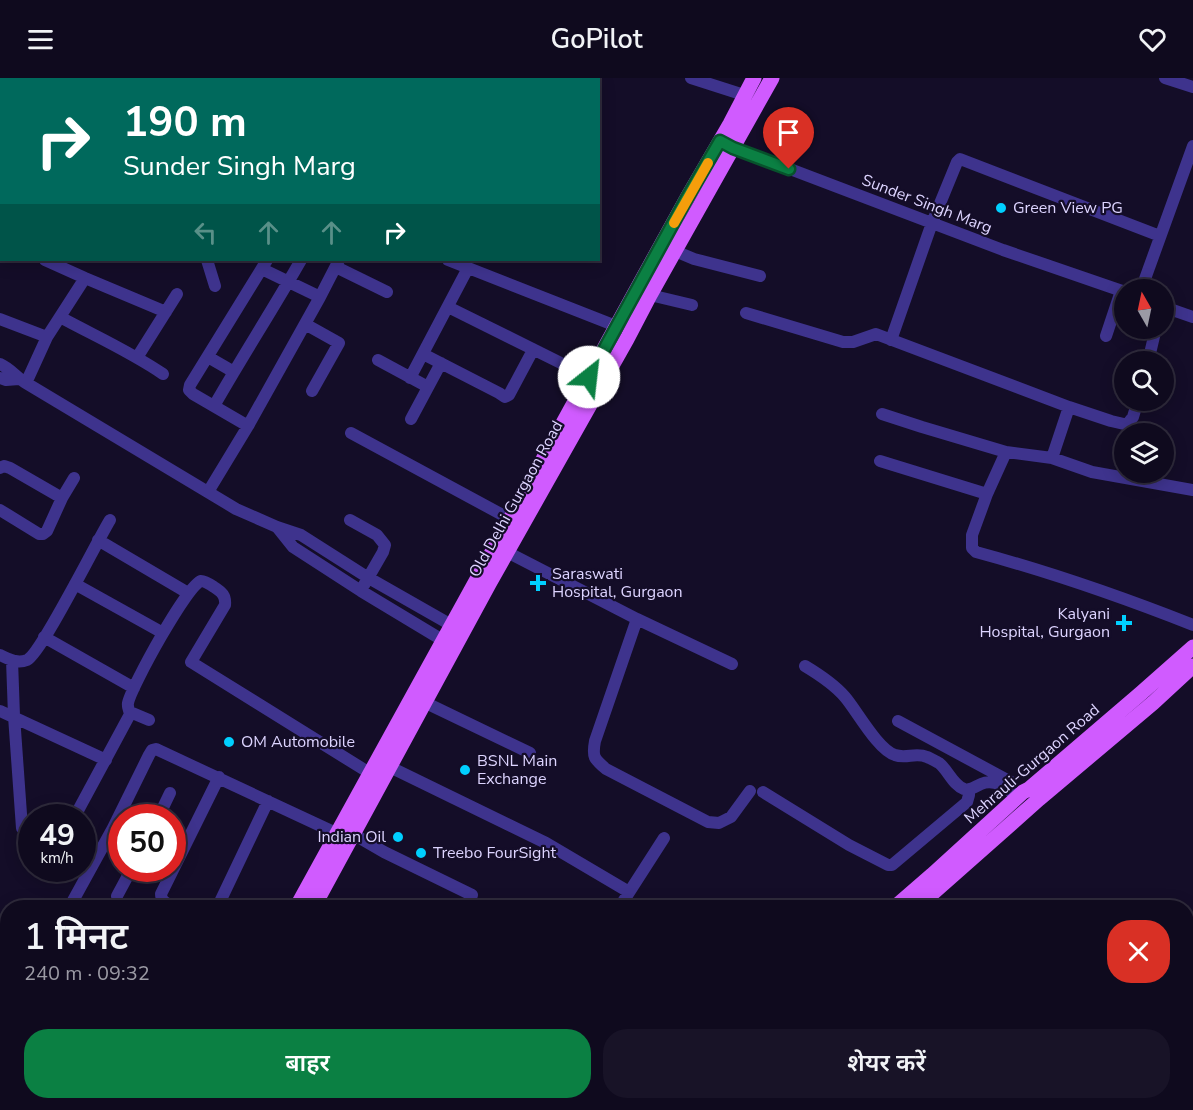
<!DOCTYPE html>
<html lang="hi">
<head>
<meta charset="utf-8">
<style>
  :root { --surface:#0f0a1e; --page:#181327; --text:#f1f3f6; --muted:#9b9aa4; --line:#2f2b3c; --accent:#0b8043 }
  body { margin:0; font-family:"Nunito Sans","Noto Sans Devanagari",sans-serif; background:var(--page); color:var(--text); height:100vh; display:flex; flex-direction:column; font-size:22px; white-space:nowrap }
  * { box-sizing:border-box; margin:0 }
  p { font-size:20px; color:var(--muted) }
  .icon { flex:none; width:33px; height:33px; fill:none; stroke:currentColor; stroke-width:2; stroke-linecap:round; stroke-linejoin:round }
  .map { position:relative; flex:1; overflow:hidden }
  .side { position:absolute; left:0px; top:822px; width:1194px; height:210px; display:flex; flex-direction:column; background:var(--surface); border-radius:24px 24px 0 0; box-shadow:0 3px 15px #0003,0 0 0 2px var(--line) }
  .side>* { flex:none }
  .top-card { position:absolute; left:0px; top:0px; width:600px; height:183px; box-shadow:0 3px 15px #0003,0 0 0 2px var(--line); background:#00695c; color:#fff; overflow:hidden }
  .needle { width:39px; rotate:351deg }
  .controls { position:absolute; left:1114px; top:201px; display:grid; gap:12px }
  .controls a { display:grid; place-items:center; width:60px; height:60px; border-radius:50%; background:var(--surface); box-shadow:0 3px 15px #0003,0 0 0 2px var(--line); font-size:30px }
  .speed { position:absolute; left:18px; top:726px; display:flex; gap:12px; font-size:30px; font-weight:700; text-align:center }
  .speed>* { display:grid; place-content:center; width:78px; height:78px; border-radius:50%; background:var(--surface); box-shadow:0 3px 15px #0003,0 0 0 2px var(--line); line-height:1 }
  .speed small { font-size:15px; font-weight:400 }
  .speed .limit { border:9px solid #d22; background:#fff; color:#111 }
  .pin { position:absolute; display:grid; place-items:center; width:51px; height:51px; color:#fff; margin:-62px -26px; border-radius:50% 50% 50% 0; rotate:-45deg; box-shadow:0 0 6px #0007 }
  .pin .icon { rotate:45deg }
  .me { position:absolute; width:66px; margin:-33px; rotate:29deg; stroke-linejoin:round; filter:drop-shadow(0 0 4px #0008) }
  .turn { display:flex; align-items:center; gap:21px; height:126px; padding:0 24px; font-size:27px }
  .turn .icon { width:78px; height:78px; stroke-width:2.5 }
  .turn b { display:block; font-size:42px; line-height:51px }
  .lanes { display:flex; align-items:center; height:57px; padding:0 24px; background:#0003; justify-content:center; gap:30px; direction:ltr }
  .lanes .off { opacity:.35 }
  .round { display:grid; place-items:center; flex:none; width:63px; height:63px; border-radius:24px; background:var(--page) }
  .summary { display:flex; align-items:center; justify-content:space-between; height:102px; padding:0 24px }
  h1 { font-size:36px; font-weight:600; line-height:45px }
  .primary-button { display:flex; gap:12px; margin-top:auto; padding:12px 24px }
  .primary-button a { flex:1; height:69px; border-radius:24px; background:var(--accent); color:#fff; font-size:24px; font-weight:600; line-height:69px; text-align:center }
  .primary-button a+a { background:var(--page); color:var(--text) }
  header { display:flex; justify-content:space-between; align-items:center; height:78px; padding:0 24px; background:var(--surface); font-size:27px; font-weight:600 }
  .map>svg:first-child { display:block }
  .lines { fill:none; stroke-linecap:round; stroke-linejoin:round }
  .minor { stroke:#3e338d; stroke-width:12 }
  .major { stroke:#d05bff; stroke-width:15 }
  .route-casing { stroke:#07532c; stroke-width:15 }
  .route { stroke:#0b8043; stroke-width:10 }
  .slow { stroke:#f59e0b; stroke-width:10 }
  .poi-dot { fill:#00cfff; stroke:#140d28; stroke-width:2 }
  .labels { text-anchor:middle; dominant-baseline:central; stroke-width:4.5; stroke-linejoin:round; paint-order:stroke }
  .street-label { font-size:16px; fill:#ddd4ff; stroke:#140d28 }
  .poi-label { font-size:16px; fill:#ddd4ff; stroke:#140d28; text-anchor:start }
</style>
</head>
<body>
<header><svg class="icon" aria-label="menu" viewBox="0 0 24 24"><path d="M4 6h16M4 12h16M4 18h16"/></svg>GoPilot<svg class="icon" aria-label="heart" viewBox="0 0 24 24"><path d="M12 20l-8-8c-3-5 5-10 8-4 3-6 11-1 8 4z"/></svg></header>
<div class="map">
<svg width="1193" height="1032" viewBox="0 0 1193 1032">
  <rect width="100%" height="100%" fill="#140d28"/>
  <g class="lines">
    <!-- minor -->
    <path class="minor" d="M 45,0 L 50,2
      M 160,0 L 165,2
      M 300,0 L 304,2
      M 691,0 L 744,17
      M 1165,0 L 1193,9
      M 349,2 L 349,0
      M 398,2 L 398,0
      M 446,2 L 446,0
      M 0,55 L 2,56
      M 727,67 L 1003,172 L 1125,214
      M 0,87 L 2,87
      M 0,115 L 2,115
      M 0,160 L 2,161
      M 675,173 L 694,181 L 760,198
      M 45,182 L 85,200 L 166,234
      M 207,182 L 215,208
      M 448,182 L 616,248
      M 336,189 L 387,214
      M 262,191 L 320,219
      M 1141,212 L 1193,68
      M 650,217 L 692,227
      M 448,229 L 595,302
      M 1164,229 L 1193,239
      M 746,235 L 843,264 L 853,264 L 876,256 L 1069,329 L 1111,343 L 1124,346 L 1129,344 L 1133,339 L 1138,322
      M 60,239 C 95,258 131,274 163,296
      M 0,241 L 47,259
      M 305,246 L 339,265 L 312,313
      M 1106,258 L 1121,213
      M 891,262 L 932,145 L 957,84 L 960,81 L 1160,158
      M 423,276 L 499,315 L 505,319 L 509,317 L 533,272
      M 138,278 L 177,216
      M 208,279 L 234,294
      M 378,282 L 428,309
      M 1148,284 L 1156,250
      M 0,286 C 11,291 16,299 26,305 L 236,431 L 277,449 L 301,457 L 367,499 L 453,548
      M 0,300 L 6,302 L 19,301
      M 410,300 L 468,190
      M 26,305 L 47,259 L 85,200
      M 214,328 C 242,279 273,231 301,182
      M 882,336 L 922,349 L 1006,374 L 1052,380 L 1092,394 L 1193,412
      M 411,341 L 441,285
      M 248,348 L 193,316 L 189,312 L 190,307 L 267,182
      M 351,355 L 510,441
      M 1006,374 L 987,416 L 972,457 L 972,470 L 976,474 C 1050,494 1122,519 1193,547
      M 1052,380 L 1069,329
      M 880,383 L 987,416
      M 0,390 L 4,388 L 10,390 L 62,420
      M 208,414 L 248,348 L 320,219 L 339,182
      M 0,432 L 39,456 L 43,456 L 47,453 L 62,420 L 74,400
      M 350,442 L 377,457 L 385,467 L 383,474 L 364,507
      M 277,449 L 293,469 L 361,513 L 444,563
      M 98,462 L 188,515
      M 507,474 L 637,541 L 732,586
      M 75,506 L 163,555
      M 637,541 L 595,663 C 592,679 594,681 606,691 L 708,744 L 719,745 L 731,739 L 750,713
      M 44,559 L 134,610
      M 0,577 C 9,581 17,586 27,582 C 41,576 97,463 110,442
      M 12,582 L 14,638 L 22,750
      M 805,588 C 820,597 834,606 845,619 C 857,633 878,672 895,677 C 906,681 916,674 927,679 C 930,680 935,683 939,685 C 948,692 953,707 964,711 C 971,713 976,708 981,706 C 995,700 1008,711 1018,719
      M 424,624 L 530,675
      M 0,633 L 106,682
      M 130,634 L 149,642
      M 898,643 L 1011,704
      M 390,689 L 546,765 L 629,814
      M 763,714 L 849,767 L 888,787 L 892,787 L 967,724 L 969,717 L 969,711
      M 74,740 L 129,638 C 131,633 127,631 128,625 C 131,609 189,504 201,503 C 205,503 211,507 214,509 C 222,514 226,518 225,527 L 191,584 L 376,699
      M 158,740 L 170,715
      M 353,756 L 384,774 L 472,817
      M 117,818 L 132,790
      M 69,830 L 113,750 L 149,677 L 152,672 L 156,671 L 338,756
      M 176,830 C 169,826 161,825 161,816 L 219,699
      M 217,830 L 268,723
      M 619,830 L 664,760
      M 947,1024 L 959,1032
      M 1090,1024 L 1103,1032
      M 586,1032 L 586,1024"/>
    <!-- major -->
    <path class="major" d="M 296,830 L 687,120 L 730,46 L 754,0
      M 313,830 L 489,506 L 627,261 L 650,217 L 772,0
      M 894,830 L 932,797 L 1023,714 L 1029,711 L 1140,616 L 1193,569
      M 916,830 L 1039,721 L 1153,625 L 1193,588
      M 184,1032 L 188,1024
      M 206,1032 L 210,1024
      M 659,1032 L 669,1024
      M 686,1032 L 694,1024"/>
  </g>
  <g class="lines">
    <defs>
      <path id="route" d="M 589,299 L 687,120 L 720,63 L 733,70 L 789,91"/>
    </defs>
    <!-- route casing -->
    <use href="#route" class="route-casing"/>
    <!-- route -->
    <use href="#route" class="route"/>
    <!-- slow -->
    <path class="slow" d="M 674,145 L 708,85"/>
  </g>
  <!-- markers -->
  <g class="poi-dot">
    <circle cx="1001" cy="130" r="6"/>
    <path d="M535 496h6v6h6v6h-6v6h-6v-6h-6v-6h6z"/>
    <path d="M1121 536h6v6h6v6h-6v6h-6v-6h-6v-6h6z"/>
    <circle cx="229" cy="664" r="6"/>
    <circle cx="465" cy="692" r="6"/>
    <circle cx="398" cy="759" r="6"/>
    <circle cx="421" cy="775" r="6"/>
  </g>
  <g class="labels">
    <!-- street labels -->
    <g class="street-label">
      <text transform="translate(927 126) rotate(21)">Sunder Singh Marg</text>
      <text transform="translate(516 421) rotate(-61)">Old Delhi Gurgaon Road</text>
      <text transform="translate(1032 686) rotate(-41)">Mehrauli-Gurgaon Road</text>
    </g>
    <!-- poi labels -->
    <g class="poi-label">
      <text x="1013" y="130">Green View PG</text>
      <text x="552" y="496">Saraswati<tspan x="552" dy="18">Hospital, Gurgaon</tspan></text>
      <text x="1110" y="536" text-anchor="end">Kalyani<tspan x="1110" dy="18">Hospital, Gurgaon</tspan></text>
      <text x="241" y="664">OM Automobile</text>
      <text x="477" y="683">BSNL Main<tspan x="477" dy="18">Exchange</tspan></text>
      <text x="386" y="759" text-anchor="end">Indian Oil</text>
      <text x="433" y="775">Treebo FourSight</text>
    </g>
  </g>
</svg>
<div class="controls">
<a><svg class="needle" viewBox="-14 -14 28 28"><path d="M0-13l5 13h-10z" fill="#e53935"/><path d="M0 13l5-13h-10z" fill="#9b9aa4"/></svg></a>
<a><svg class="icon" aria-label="search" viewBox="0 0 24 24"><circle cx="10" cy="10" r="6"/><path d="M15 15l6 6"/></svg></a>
<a><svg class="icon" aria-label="layers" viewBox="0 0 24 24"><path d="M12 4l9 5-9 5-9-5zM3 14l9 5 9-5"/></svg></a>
</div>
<div class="speed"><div>49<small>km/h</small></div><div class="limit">50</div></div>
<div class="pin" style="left:789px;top:91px;background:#d93025"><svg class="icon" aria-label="arrive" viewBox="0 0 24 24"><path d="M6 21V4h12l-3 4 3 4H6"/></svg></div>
<svg class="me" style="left:589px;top:299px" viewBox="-20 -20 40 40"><circle r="19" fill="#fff"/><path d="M0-13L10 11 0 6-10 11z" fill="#0b8043"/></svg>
<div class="top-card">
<div class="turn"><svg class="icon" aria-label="right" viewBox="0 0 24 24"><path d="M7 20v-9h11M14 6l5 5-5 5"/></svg><div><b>190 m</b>Sunder Singh Marg</div></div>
<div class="lanes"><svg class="icon off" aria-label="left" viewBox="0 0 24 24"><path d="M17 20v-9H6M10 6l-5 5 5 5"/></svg><svg class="icon off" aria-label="ahead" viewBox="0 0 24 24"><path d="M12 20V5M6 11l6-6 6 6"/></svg><svg class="icon off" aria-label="ahead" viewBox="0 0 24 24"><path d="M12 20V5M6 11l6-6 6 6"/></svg><svg class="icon" aria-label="right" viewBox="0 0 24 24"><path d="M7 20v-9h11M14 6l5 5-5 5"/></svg></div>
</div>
<section class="side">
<div class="summary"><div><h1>1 मिनट</h1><p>240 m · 09:32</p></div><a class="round" style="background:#d93025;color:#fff"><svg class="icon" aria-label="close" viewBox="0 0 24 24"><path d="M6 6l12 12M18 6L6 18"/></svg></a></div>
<div class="primary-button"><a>बाहर</a><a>शेयर करें</a></div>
</section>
</div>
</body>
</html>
